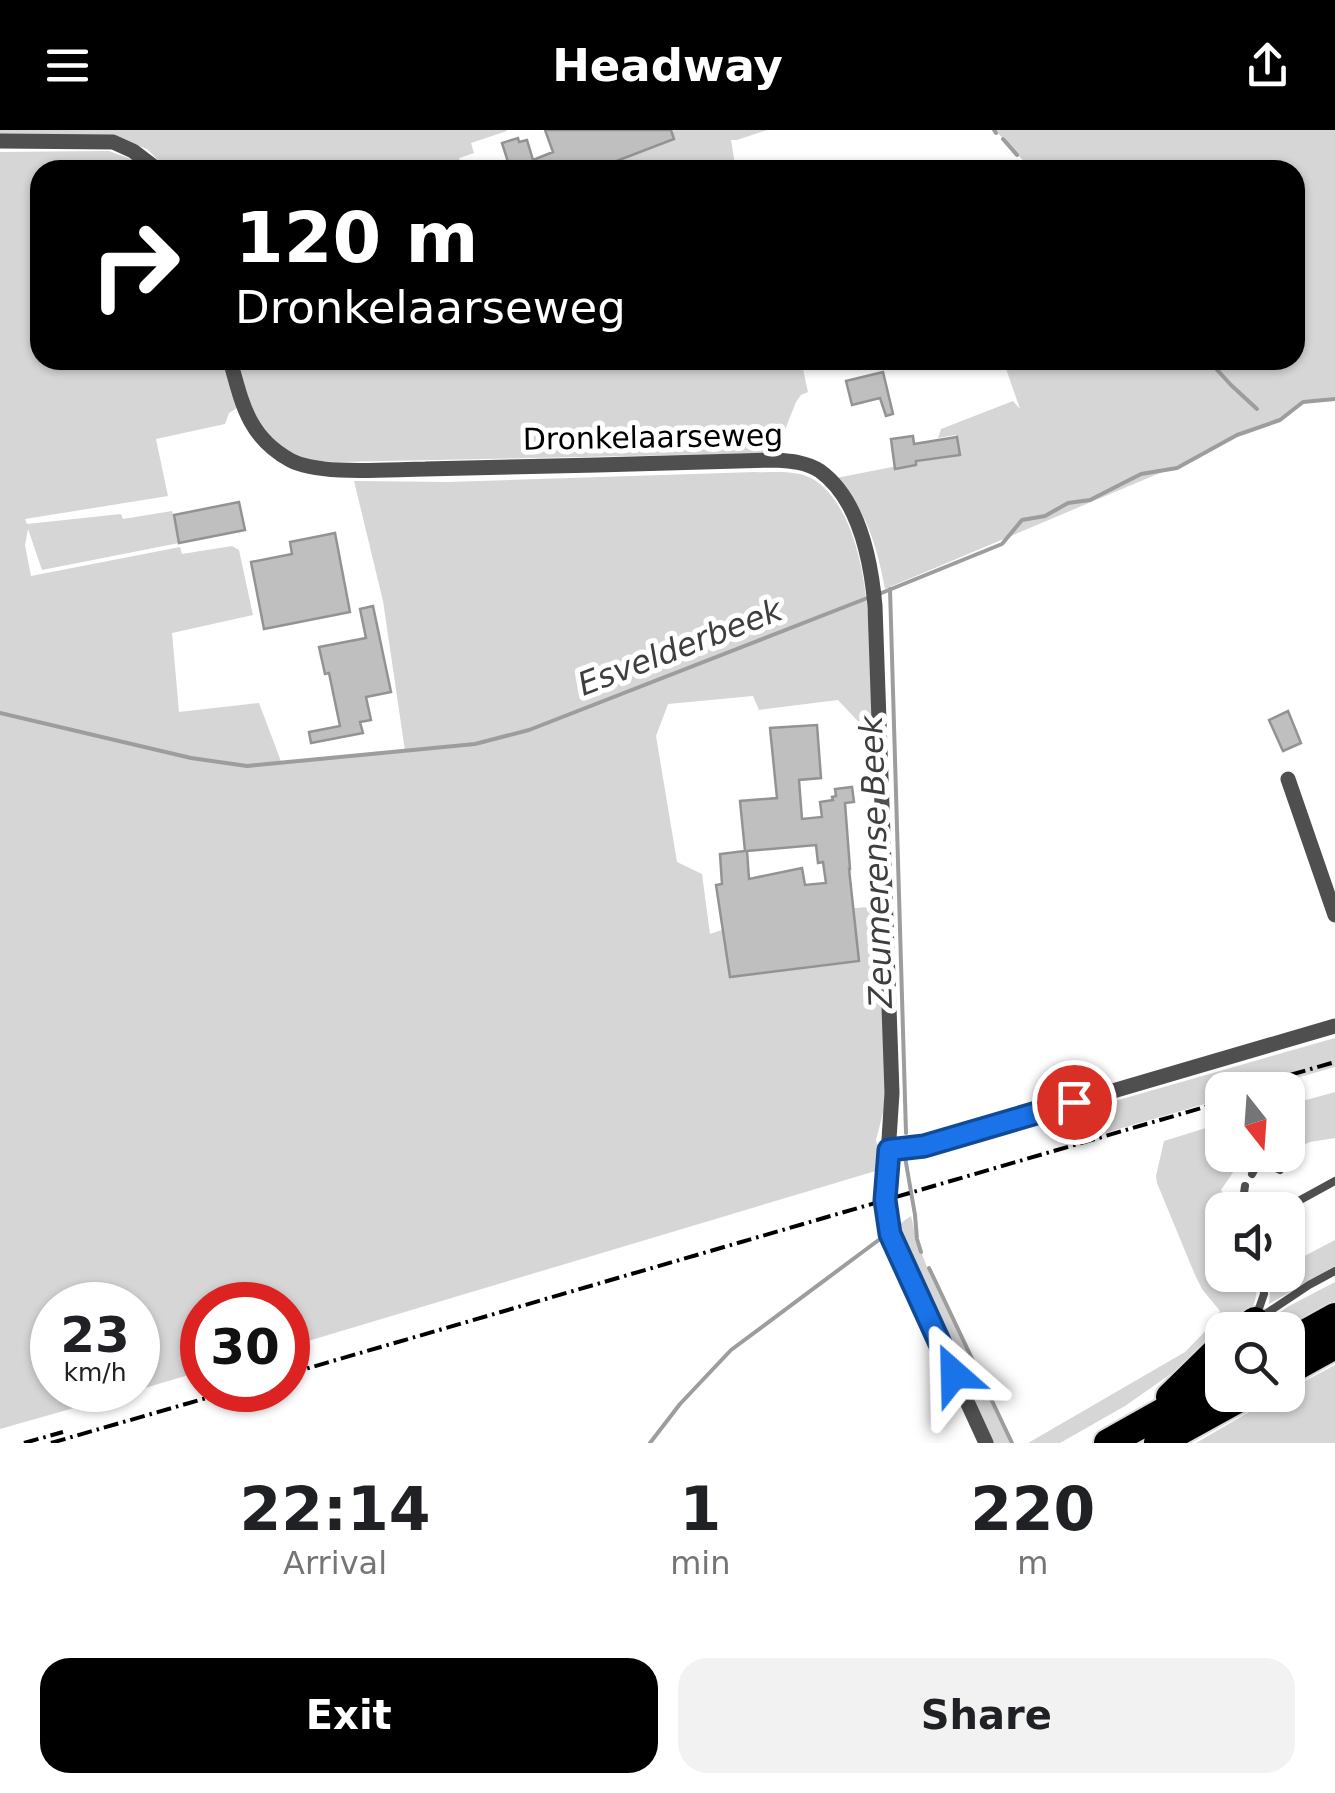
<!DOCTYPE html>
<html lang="en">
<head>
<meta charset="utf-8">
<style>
  :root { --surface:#fff; --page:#f2f2f2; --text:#202124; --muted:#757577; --accent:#000 }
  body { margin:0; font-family:"DejaVu Sans",sans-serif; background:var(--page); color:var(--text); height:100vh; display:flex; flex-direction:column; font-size:38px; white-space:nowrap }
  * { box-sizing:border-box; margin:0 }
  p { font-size:32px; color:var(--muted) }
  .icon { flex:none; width:55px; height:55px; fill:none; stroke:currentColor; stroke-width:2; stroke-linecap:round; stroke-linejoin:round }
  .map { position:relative; height:1313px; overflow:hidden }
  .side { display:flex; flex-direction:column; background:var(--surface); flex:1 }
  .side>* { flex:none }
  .top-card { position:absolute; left:30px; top:30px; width:1275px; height:210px; border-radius:30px; box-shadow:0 2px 8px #0004; background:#000; color:#fff; overflow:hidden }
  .needle { width:65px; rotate:163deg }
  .buttons { position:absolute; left:1205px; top:942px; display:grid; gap:20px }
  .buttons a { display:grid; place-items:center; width:100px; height:100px; border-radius:20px; background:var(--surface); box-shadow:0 2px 8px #0004; font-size:50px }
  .speed { position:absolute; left:30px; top:1152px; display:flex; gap:20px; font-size:50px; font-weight:700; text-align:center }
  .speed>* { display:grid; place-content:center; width:130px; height:130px; border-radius:50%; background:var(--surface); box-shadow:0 2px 8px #0004; line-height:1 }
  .speed small { font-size:25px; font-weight:400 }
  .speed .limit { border:15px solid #d22; background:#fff; color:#111 }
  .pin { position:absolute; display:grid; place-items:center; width:85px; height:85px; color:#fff; margin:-42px; border:5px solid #fff; border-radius:50%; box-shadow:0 2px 10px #0007 }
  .me { position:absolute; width:110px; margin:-55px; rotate:335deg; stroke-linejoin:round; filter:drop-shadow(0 0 8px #0008) }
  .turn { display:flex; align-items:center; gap:35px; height:210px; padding:0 40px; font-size:45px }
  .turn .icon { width:130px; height:130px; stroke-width:2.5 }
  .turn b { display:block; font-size:70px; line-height:85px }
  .eta { display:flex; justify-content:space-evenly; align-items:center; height:170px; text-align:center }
  .eta b { font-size:60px; font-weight:700; line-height:70px }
  .action { display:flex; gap:20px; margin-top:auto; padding:20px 40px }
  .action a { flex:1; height:115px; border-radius:30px; background:var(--accent); color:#fff; font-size:40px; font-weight:700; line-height:115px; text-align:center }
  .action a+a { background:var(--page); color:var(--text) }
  header { display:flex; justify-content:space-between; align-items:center; height:130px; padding:0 40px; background:var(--accent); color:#fff; font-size:45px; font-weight:700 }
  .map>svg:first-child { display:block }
  .green { fill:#d6d6d6 }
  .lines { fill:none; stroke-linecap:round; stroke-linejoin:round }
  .stream { stroke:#9d9d9d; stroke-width:4 }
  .building { fill:#bfbfbf; stroke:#939393; stroke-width:2.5; fill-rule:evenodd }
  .highway-casing { stroke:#dbdbdb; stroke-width:32 }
  .lane { stroke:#4f4f4f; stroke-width:8 }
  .street { stroke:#4f4f4f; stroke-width:15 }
  .highway { stroke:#000; stroke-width:28 }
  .rail { stroke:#000; stroke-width:4; stroke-dasharray:15 5 2.5 5; stroke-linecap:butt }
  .route-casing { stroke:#114b97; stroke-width:25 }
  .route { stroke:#1a73e8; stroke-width:18 }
  .labels { text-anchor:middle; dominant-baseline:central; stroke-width:10; stroke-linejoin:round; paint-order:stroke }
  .street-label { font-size:30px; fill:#000; stroke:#fff }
  .water-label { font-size:32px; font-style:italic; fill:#3e3e3e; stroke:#fff }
</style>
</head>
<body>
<header><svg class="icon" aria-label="menu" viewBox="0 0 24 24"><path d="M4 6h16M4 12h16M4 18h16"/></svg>Headway<svg class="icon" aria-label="share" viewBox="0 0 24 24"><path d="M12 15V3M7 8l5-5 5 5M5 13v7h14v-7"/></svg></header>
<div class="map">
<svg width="1335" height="1313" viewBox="0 0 1335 1313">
  <rect width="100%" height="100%" fill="#fff"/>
  <!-- green -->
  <path class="green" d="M 0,0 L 506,0 L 507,1 L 471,13 L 474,23 L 459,28 L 463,40 L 168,40 L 147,19 L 128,12 L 0,7 Z
    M 672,0 L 767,0 L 737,10 L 731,10 L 736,40 L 583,40 L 675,9 Z
    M 995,0 L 1335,0 L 1335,269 L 1303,272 L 1280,290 L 1237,305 L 1205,324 L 885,459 C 877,417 867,380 836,348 L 959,324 L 956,305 L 938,308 L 941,299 L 1013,271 L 1020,279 L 1003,230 L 1295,230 L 1295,40 L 1032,40 Z
    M 109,21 L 136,31 L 147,40 L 40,40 L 40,230 L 224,230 L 237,278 L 229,283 L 225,294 L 156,309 L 168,366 L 25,389 L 27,394 L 121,384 L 123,389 L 172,381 L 179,413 L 42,440 L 28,399 L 25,415 L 31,446 L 180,417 L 182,424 L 232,416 L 239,420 L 253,485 L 172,503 L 179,582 L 259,573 L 282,634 L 405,621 L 383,471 L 354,351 L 448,352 L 755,342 C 774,343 799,339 816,351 C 877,395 870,535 873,604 L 867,601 L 838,570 L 759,580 L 753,566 L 668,574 L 656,606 L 677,732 L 702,744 L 710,804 L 762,786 L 880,776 L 886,947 L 884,979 L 876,1010 L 880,1027 L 879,1040 L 288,1217 L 288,1175 L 202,1175 L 202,1241 L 138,1260 L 138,1175 L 52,1175 L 52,1260 L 137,1260 L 0,1299 L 0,22 Z
    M 238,230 L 801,230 L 808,262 L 801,265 L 796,272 L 776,323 L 336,332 C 324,331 309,331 297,327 C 257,311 248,267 238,230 Z
    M 1335,908 L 1335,937 L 1254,960 L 1222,960 L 1222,969 L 1067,1014 L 1059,987 Z
    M 1335,962 L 1335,1008 L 1310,1012 L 1288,1022 L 1288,975 Z
    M 1222,993 L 1222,1025 L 1245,1025 L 1221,1060 L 1234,1080 L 1222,1080 L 1222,1145 L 1256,1145 C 1259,1170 1253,1183 1235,1200 L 1222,1200 L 1222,1208 L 1125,1276 L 1060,1313 L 1028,1313 L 1185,1222 L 1216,1190 L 1220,1181 L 1202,1159 L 1195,1145 L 1157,1053 L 1156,1046 L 1164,1011 Z
    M 911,1086 L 916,1108 L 930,1145 L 1010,1313 L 992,1313 L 901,1112 L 898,1095 Z
    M 1335,1110 L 1335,1136 L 1269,1174 L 1270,1161 L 1282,1145 L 1288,1145 L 1288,1137 L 1291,1133 Z
    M 1335,1152 L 1335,1173 L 1283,1200 L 1256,1200 L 1287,1177 Z
    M 1335,1235 L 1335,1313 L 1196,1313 L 1278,1265 L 1288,1265 L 1288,1260 Z"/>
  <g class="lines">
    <!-- stream -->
    <path class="stream" d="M 994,0 L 996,3
      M 1003,9 L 1017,25
      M 1028,36 L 1032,40
      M 1208,230 L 1231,255 L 1257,279
      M 890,459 L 906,1003
      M 879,464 L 1002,414 L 1022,390 L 1045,386 L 1068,373 L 1090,370 L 1141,344 L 1177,338 L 1237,305 L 1280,290 L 1303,272 L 1335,269
      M 0,583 L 191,628 L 247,636 L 475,614 L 529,600 L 870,467
      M 905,1027 L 915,1085 L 917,1109 L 921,1122
      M 929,1138 L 1012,1313
      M 650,1313 L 680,1274 L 731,1220 L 880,1109"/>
  </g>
  <!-- building -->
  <path class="building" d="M 545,0 L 671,0 L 674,9 L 593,40 L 576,40 L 575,37 L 567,40 L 508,40 L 510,38 L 502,13 L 518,8 L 519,12 L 527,10 L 533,30 L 553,22 Z
    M 883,242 L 893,284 L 886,286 L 880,268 L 852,275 L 846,251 Z
    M 913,306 L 914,314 L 957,307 L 960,325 L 916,331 L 916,335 L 895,339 L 891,309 Z
    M 239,372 L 245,400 L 179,413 L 174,385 Z
    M 335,403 L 350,482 L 264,499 L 251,432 L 292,424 L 290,412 Z
    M 373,476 L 391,562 L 366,567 L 371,590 L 360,592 L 363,603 L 311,613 L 309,602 L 340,596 L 329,543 L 325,544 L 319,517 L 366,508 L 360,479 Z
    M 1288,581 L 1301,613 L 1283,621 L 1269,590 Z
    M 817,595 L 821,648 L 799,650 L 802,689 L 822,687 L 820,672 L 833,670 L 832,667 L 836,666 L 835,659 L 852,657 L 854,672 L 845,673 L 850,739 L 849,739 L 859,831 L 730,847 L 716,755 L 722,754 L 720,724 L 745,721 L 740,671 L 777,668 L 770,598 ZM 816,715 L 818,733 L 823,732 L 826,753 L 805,755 L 802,738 L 749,749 L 747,721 Z"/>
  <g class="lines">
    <defs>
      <path id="highway" d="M 1243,1200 L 1255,1191
        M 1288,1213 L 1335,1187
        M 1288,1241 L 1335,1215
        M 1170,1267 L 1222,1216
        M 1108,1313 L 1222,1249
        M 1158,1313 L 1245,1265"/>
    </defs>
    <!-- highway casing -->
    <use href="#highway" class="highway-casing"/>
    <!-- lane -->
    <path class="lane" d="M 1252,1044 L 1257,1035 L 1270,1035 L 1280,1040
      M 1245,1056 L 1243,1070 L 1252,1080
      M 1282,1080 L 1335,1051
      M 1256,1187 L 1264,1164 L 1263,1145
      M 1258,1189 L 1309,1155 L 1335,1141"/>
    <!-- street -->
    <path class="street" d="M 0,11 L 113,12 L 133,21 L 158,40
      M 230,230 C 242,273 248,307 290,330 C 319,346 391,339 425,339 C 542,337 658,333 775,330 C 791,331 806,332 820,341 C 860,370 871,431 875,476 L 892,963 L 885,1071 L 890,1104 L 986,1313
      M 1288,649 L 1335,785
      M 889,1020 L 925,1016 L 1335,896"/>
    <!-- highway -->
    <use href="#highway" class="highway"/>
    <!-- rail -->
    <path class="rail" d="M 1238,960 L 1335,932
      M 288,1244 L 1222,972
      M 24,1313 L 63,1302
      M 51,1313 L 234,1260"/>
  </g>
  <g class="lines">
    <defs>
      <path id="route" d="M 954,1244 L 890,1104 L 885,1070 L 889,1020 L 924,1016 L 1074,972"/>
    </defs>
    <!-- route casing -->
    <use href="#route" class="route-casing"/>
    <!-- route -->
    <use href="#route" class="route"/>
  </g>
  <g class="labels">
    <!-- street labels -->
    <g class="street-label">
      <text transform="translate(653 307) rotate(-1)">Dronkelaarseweg</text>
    </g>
    <!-- water labels -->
    <g class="water-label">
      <text transform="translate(680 517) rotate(-21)">Esvelderbeek</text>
      <text transform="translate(876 732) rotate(-92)">Zeumerense Beek</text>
    </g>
  </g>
</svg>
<div class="buttons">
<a><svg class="needle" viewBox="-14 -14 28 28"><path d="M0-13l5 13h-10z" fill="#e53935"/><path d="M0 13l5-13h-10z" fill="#757577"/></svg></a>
<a><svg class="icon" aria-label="sound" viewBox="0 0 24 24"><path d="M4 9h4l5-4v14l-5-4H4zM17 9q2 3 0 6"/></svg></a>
<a><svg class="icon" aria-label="search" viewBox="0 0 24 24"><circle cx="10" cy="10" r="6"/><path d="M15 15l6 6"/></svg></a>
</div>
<div class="speed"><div>23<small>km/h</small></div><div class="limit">30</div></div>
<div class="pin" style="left:1074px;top:972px;background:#d93025"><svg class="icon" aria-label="arrive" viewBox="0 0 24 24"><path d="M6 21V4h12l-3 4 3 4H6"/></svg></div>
<svg class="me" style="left:954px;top:1244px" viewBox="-20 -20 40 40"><path d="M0-17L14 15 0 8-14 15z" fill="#1a73e8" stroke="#fff" stroke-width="4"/></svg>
<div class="top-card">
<div class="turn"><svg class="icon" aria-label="right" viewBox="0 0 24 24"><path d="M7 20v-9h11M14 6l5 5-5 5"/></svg><div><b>120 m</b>Dronkelaarseweg</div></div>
</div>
</div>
<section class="side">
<div class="eta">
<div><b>22:14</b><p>Arrival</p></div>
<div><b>1</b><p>min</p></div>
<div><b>220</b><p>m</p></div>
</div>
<div class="action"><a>Exit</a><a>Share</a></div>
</section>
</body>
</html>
